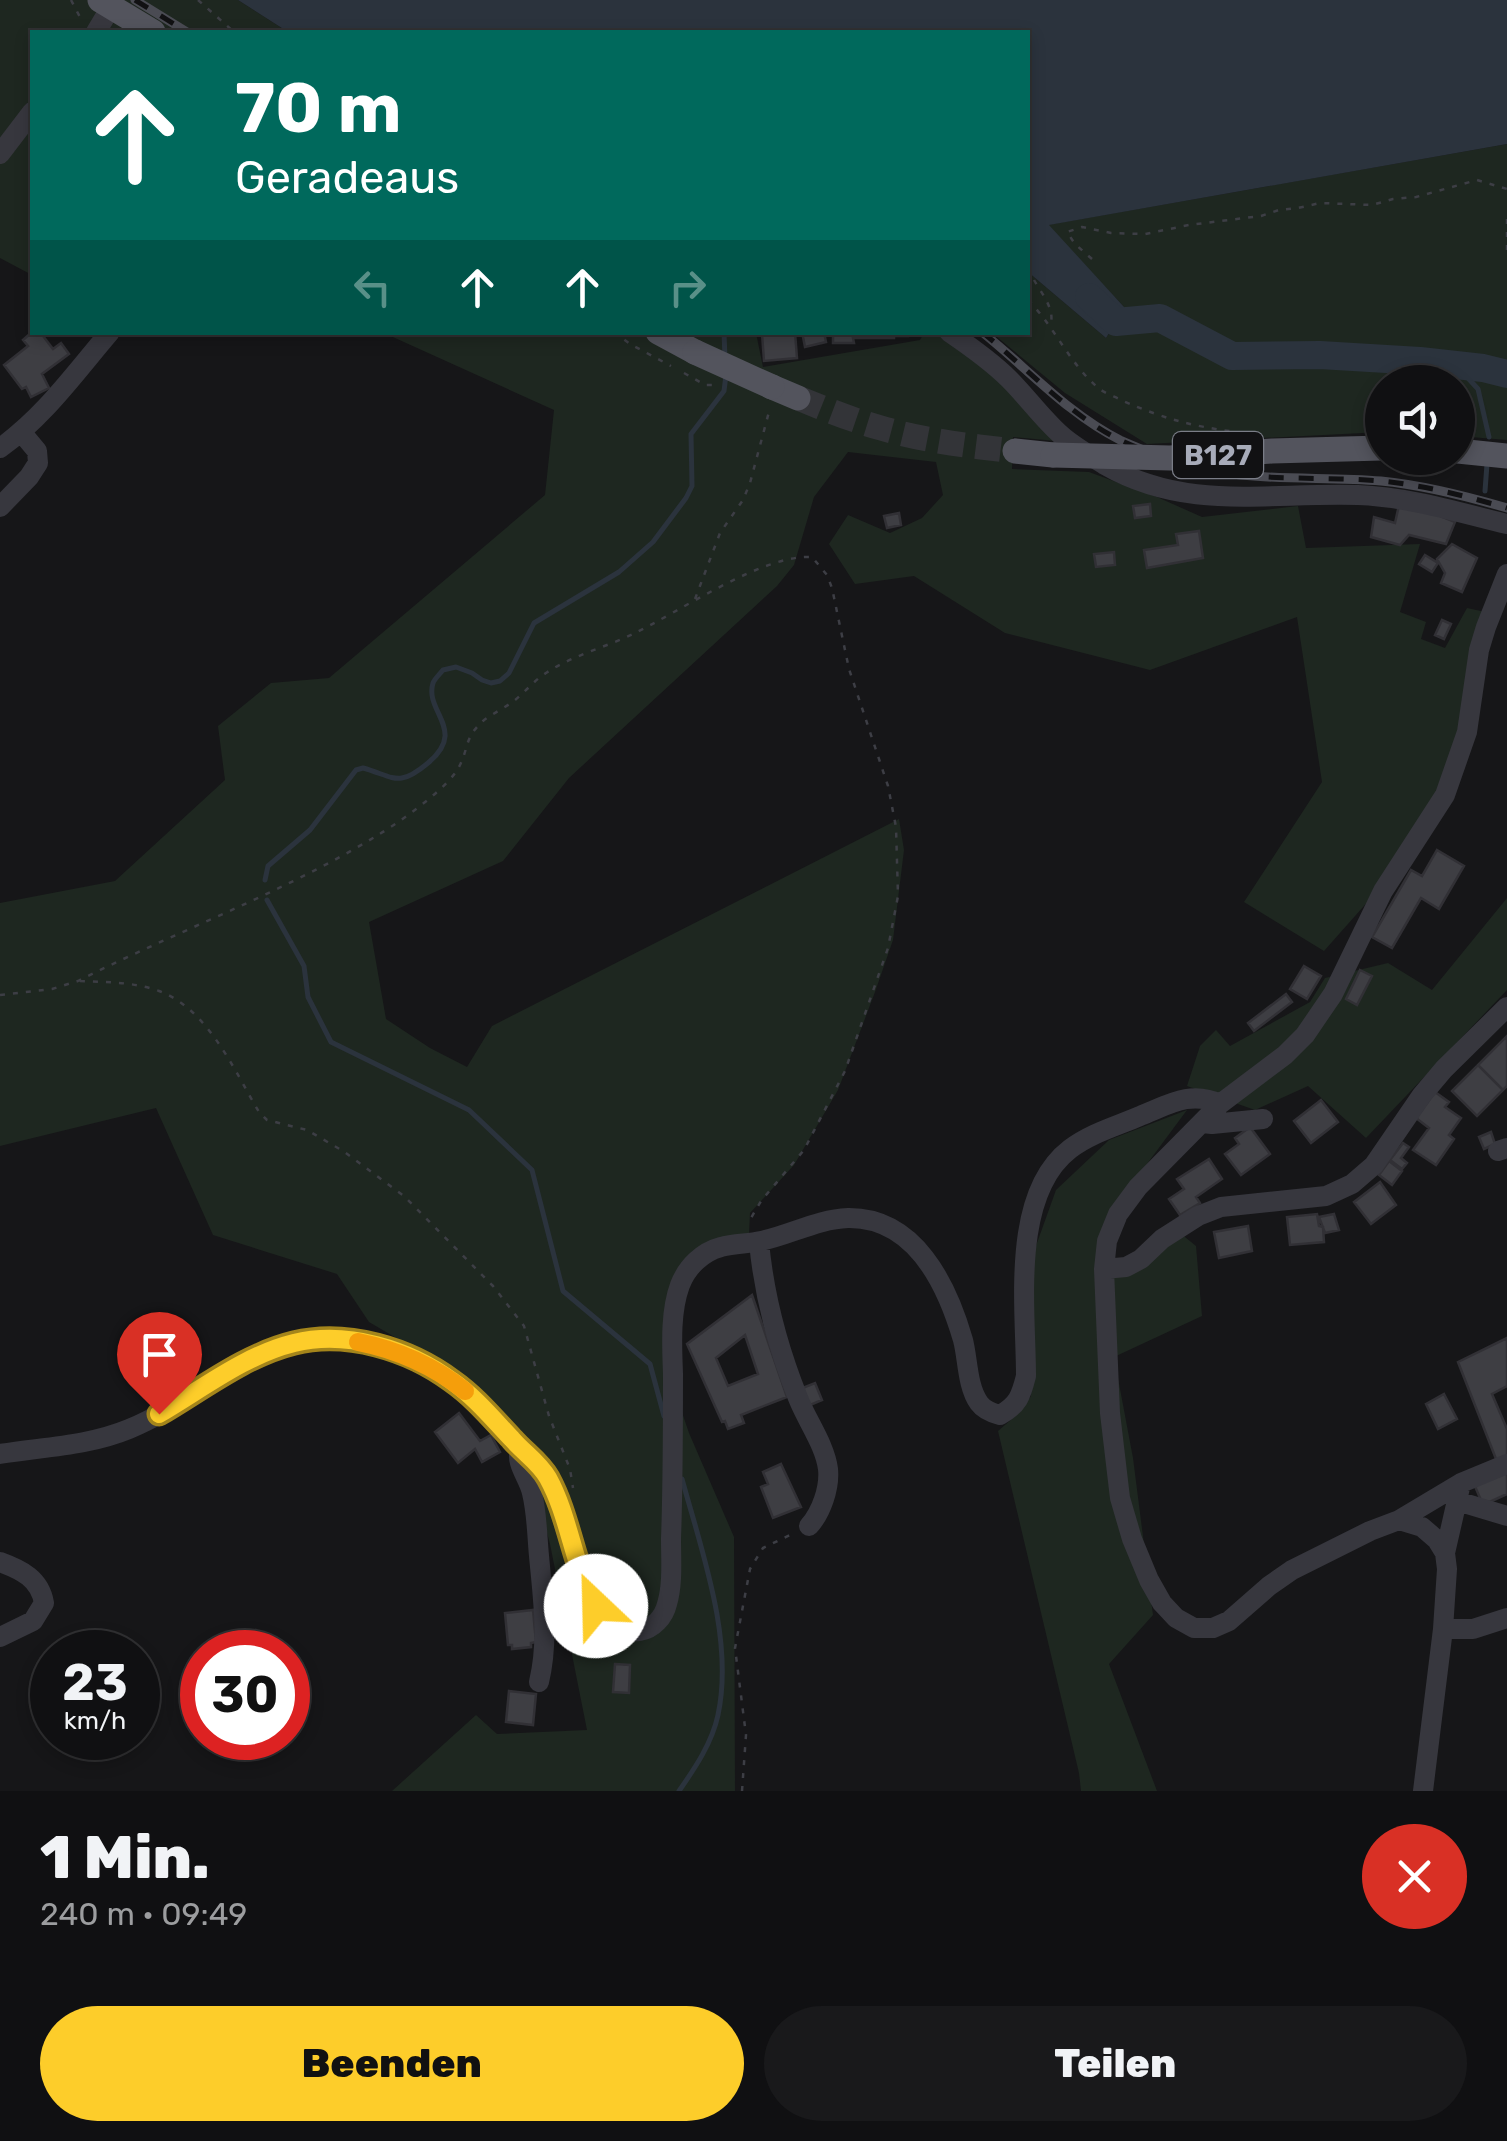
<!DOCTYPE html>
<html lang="de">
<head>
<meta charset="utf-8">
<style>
  :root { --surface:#101012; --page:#19191b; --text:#f1f3f6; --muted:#9c9d9f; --line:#303032; --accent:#fdcd2a }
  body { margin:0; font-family:Rubik,sans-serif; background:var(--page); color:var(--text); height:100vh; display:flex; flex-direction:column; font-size:38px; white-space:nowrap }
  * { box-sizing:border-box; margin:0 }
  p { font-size:32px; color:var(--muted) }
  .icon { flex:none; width:55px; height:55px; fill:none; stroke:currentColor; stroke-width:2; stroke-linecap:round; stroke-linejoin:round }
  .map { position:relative; height:1791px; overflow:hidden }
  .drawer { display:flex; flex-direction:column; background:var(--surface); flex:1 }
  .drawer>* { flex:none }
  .guide { position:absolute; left:30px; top:30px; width:1000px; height:305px; border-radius:0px; box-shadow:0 5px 15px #0003,0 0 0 2px var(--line); background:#00695c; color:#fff; overflow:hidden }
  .fabs { position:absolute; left:1365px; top:365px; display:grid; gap:20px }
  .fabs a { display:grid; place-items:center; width:110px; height:110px; border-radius:50%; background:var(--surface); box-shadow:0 5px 15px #0003,0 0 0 2px var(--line); font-size:50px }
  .speed { position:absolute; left:30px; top:1630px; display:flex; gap:20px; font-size:50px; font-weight:700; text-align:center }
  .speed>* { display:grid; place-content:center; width:130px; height:130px; border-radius:50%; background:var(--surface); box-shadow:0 5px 15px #0003,0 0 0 2px var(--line); line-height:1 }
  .speed small { font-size:25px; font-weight:400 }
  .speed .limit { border:15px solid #d22; background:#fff; color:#111 }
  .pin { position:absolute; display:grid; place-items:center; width:85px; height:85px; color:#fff; margin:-102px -42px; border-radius:50% 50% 50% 0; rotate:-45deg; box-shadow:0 0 10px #0007 }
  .pin .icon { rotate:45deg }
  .me { position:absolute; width:110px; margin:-55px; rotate:336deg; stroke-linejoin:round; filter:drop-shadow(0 0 8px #0008) }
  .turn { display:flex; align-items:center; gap:35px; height:210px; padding:0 40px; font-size:45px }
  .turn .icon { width:130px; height:130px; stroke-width:2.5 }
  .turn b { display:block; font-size:70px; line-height:85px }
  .lanes { display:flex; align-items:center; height:95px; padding:0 40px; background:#0003; justify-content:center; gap:50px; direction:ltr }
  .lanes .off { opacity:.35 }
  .round { display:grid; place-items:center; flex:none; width:105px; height:105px; border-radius:52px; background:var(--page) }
  .head { display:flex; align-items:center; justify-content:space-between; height:170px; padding:0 40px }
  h1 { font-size:60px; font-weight:800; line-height:75px }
  .action { display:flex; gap:20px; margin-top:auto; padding:20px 40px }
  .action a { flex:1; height:115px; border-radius:60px; background:var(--accent); color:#111; font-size:40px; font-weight:800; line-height:115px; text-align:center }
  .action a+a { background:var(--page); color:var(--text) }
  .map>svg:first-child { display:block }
  .green { fill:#1e2720 }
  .water { fill:#2b333d }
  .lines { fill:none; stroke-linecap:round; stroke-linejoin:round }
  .stream { stroke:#2b333d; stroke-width:5 }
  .river { stroke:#2b333d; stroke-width:28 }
  .building { fill:#3e3e43; stroke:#313035; stroke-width:2.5; fill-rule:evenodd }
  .major-tunnel { stroke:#333438; stroke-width:25; stroke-dasharray:25 12; stroke-linecap:butt }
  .path { stroke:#3d3e45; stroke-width:2.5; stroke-dasharray:5 8; stroke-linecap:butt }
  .minor { stroke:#37373e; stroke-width:20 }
  .major { stroke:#53545d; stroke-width:25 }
  .rail-casing { stroke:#4a4b53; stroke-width:9 }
  .rail { stroke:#111113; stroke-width:5; stroke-dasharray:15; stroke-linecap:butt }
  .major-bridge { stroke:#53545d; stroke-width:25 }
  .route-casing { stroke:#a4851b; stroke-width:25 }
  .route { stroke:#fdcd2a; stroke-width:18 }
  .slow { stroke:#f59e0b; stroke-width:18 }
  .labels { text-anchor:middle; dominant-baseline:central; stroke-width:10; stroke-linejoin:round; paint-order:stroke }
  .shield { fill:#111113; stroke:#7a7d87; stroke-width:2.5 }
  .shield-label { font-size:28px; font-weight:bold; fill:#a7abb9 }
</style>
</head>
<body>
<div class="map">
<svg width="1507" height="1791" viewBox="0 0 1507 1791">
  <rect width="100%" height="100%" fill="#161618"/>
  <!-- green -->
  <path class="green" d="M 0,0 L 238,0 L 288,32 L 32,32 L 32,275 L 0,258 Z
    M 1507,144 L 1507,440 L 1458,436 L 1458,382 L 1382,382 L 1382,432 L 1147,444 L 1065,393 L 992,333 L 1028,332 L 1028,272 L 1106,338 L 1125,308 L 1047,225 Z
    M 384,333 L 756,333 L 763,367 L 920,340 L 924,333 L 939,333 L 979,359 L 1056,441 L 1013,437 L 1012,469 L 1089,472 L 1157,497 L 1202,517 L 1298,506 L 1306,548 L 1420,544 L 1400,612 L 1426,622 L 1421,639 L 1445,648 L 1467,608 L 1490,613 L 1451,789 L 1402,863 L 1324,951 L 1244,902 L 1322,782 L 1297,617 L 1150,670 L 1005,633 L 914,576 L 855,584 L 829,544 L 848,515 L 890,533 L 922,518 L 943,495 L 936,462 L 848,452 L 814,497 L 794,565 L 777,586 L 569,778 L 503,861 L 369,922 L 386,1019 L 430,1048 L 467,1067 L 492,1026 L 899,819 L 904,850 L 893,940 L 875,992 L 838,1090 L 794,1165 L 750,1213 L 749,1235 L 696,1251 L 668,1371 L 689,1433 L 734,1537 L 735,1791 L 392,1791 L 476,1715 L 497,1734 L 587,1730 L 550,1544 L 522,1437 L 456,1373 L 369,1322 L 337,1274 L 213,1235 L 156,1108 L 0,1146 L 0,903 L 115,881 L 225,780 L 218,726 L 271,683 L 329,678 L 545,495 L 554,410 Z
    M 1507,898 L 1507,990 L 1366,1138 L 1308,1086 L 1255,1110 L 1187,1086 L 1200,1046 L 1216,1030 L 1230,1046 L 1310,1002 L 1325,978 L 1388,963 L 1432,990 Z
    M 1187,1110 L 1121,1199 L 1095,1271 L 1180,1233 L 1196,1246 L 1202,1316 L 1114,1357 L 1133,1458 L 1153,1615 L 1109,1664 L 1157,1791 L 1081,1791 L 1079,1773 L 998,1431 L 1020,1412 L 1031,1396 L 1033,1254 L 1056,1190 L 1109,1140 Z"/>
  <!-- water -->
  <path class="water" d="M 238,0 L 1507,0 L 1507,144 L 1049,225 L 1125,308 L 1106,338 L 1028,272 L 1028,32 L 288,32 Z"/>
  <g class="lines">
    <!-- stream -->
    <path class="stream" d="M 724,332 L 725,359
      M 1456,365 L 1478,389 L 1489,437
      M 1485,491 L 1487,464
      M 265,880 L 268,866 L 310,830 L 356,770 L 363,768 C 395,777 398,788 428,763 C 468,730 424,712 433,683 C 435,678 440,674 443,670 L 456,667 L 472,673 L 482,680 L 491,683 L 500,681 L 509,673 L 534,623 L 619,572 L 653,542 L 686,498 L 692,486 L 691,434 L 724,391 L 726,375
      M 267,900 L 304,966 L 308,997 L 331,1042 L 469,1110 L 532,1170 L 563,1291 L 650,1364 L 664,1416
      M 679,1791 C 695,1768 712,1743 718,1715 C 734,1640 702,1552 682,1479"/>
    <!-- river -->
    <path class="river" d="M 1089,297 L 1116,322 L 1160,318 L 1232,356 L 1320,355 L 1420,361 L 1483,368 L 1507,374"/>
  </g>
  <!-- building -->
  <path class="building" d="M 32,332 L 40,332 L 53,349 L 61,343 L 69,354 L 42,374 L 49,388 L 31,397 L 26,387 L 22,389 L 4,365 L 28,346 L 23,340 Z
    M 795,332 L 797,358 L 764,361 L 762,334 Z
    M 802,332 L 824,332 L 826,342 L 805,347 Z
    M 833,332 L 916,332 L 908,334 L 908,336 L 894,336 L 894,338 L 853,338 L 854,343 L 833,343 Z
    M 1150,504 L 1151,516 L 1135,518 L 1133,506 Z
    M 1399,505 L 1431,512 L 1455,522 L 1446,544 L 1409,535 L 1400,545 L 1371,537 L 1374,517 L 1395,523 Z
    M 899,513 L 901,525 L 887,528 L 884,516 Z
    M 1199,531 L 1203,558 L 1147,568 L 1144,550 L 1178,545 L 1176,534 Z
    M 1452,544 L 1477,558 L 1462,592 L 1441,583 L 1445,573 L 1437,559 Z
    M 1114,552 L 1115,565 L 1096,567 L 1094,554 Z
    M 1425,555 L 1438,563 L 1432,572 L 1419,564 Z
    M 1442,620 L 1451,624 L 1444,639 L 1435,635 Z
    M 1437,850 L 1464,866 L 1439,909 L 1421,898 L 1392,948 L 1372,937 L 1411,870 L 1422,876 Z
    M 1304,966 L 1321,976 L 1307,999 L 1290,989 Z
    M 1360,970 L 1372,976 L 1357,1005 L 1346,999 Z
    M 1286,994 L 1292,1002 L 1254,1031 L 1248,1023 Z
    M 1507,1036 L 1507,1086 L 1503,1090 L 1478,1065 Z
    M 1478,1065 L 1503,1090 L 1477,1116 L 1452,1091 Z
    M 1435,1092 L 1449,1102 L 1445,1107 L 1461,1118 L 1449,1135 L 1454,1139 L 1436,1165 L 1413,1150 L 1429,1128 L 1416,1118 Z
    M 1321,1100 L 1338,1122 L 1311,1143 L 1294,1121 Z
    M 1250,1127 L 1270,1154 L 1241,1175 L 1225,1154 L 1239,1144 L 1235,1138 Z
    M 1491,1132 L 1495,1144 L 1484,1149 L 1479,1137 Z
    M 1403,1143 L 1409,1147 L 1401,1158 L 1407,1163 L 1402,1169 L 1390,1160 Z
    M 1209,1159 L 1222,1179 L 1196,1197 L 1200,1203 L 1180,1215 L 1169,1199 L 1184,1189 L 1177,1179 Z
    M 1389,1161 L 1402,1171 L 1392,1185 L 1379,1175 Z
    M 1380,1182 L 1396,1205 L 1371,1224 L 1354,1202 Z
    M 1317,1214 L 1319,1226 L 1323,1227 L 1324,1242 L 1290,1245 L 1287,1217 Z
    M 1334,1214 L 1339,1230 L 1325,1233 L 1319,1217 Z
    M 1248,1226 L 1252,1251 L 1219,1258 L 1214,1232 Z
    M 752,1295 L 787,1397 L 741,1415 L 744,1423 L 728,1429 L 725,1421 L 722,1422 L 687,1344 ZM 745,1335 L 758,1374 L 728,1386 L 716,1358 Z
    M 1507,1338 L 1507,1386 L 1492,1394 L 1507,1429 L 1507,1460 L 1498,1464 L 1458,1362 Z
    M 815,1383 L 822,1400 L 808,1406 L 800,1389 Z
    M 1444,1394 L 1457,1419 L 1438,1429 L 1426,1404 Z
    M 459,1413 L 480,1441 L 491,1435 L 500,1452 L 482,1462 L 475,1449 L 458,1463 L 435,1432 Z
    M 781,1464 L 801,1507 L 773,1518 L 761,1487 L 768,1484 L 763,1472 Z
    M 1507,1471 L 1507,1494 L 1483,1505 L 1474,1484 Z
    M 533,1610 L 536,1642 L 531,1643 L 531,1647 L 512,1649 L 512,1645 L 508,1645 L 505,1613 Z
    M 615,1664 L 630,1665 L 629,1693 L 613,1692 Z
    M 509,1691 L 536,1694 L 533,1725 L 506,1722 Z"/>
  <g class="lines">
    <!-- major-tunnel -->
    <path class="major-tunnel" d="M 798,398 C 825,409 852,420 881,428 C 925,441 970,446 1015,451"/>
    <!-- path -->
    <path class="path" d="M 71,0 L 82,21
      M 198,0 L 234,32
      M 1507,219 L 1507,254
      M 1092,259 L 1075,244 L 1067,232 L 1082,227 L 1111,233 L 1145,234 L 1189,225 L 1261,216 L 1279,210 L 1298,208 L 1320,203 L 1372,205 L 1393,199 L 1416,197 L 1477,180 L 1507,189
      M 1034,280 C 1042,294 1056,310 1050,326
      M 1028,300 C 1054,326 1068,361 1096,386 C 1103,393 1114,396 1123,401 C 1165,419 1191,426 1236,432
      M 614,332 L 630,344 L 671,366
      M 684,373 L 705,385 L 713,385
      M 695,599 L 720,533 L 743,500 L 750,483 L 770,408
      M 80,981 C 106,982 135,982 159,991 C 208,1009 234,1070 259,1112 L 267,1120 L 307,1130 L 343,1151 L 404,1196 L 493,1286 L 524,1326 L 549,1416 L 570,1469 L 573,1488
      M 0,995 L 52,989 L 78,981 C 177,931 283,893 378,835 C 400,822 448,788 459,767 C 469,748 464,738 483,721 C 493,713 505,708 515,700 C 525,692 533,682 543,675 C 570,656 604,648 633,634 C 679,612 763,554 812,557 L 827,575 L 832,588 L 849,669 L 888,786 L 896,827 L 898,896 L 888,948 L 845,1071 L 804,1150 L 761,1201 L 748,1223
      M 742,1791 L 746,1735 L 735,1648 L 750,1569 L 763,1548 L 794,1533"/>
    <!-- minor -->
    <path class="minor" d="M 96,32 L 111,7
      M 0,154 L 32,112
      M 949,332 C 971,347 991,361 1009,379 C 1027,397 1042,418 1061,435 C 1073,446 1091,456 1105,465 C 1187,512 1269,492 1358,495 C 1409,497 1457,512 1507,524
      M 0,448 C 44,417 75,373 110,332
      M 0,507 L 29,477 L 38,463 L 37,451 L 22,433
      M 1202,1123 L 1212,1124 L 1263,1119
      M 1498,1151 L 1507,1148
      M 759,1242 C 764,1296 778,1348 798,1398 C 807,1421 825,1445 828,1469 C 830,1488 821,1513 809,1526
      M 1104,1269 L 1126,1267 L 1141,1259 L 1162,1239 L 1198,1216 L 1221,1207 L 1326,1196 L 1352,1184 L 1374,1165 L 1422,1095 L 1444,1069 L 1507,1007
      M 520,1449 C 515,1464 529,1478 532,1493 C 537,1513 537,1535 539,1556 C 543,1599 549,1640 539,1682
      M 0,1454 C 43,1447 88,1446 129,1429 C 211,1395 270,1320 369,1344 C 397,1351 427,1363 451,1380 C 478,1399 496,1427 521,1449 C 529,1457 538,1462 544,1472 C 566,1506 583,1641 640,1631 C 653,1629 664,1617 667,1604 C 673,1584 671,1560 671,1539 C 673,1484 673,1429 673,1374 C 672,1346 670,1312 680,1285 C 687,1267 702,1252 721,1247 C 734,1243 748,1244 761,1241 C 790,1235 818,1219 848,1218 C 915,1217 947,1285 963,1340 C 968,1359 967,1386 979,1403 C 984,1410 992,1413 1000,1415 C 1018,1405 1021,1396 1026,1376 C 1026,1309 1010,1195 1070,1149 C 1091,1133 1117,1126 1140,1116 C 1168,1105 1190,1090 1220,1104
      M 1457,1501 L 1507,1516
      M 1399,1520 L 1461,1483 L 1507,1464
      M 1445,1553 L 1437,1540 L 1422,1527 L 1399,1520 L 1370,1531 L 1292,1570 L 1269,1586 L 1229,1621 L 1213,1628 L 1194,1628 L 1176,1618 L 1162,1603 L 1149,1580 L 1132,1539 L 1120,1498 L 1110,1413 L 1104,1269 L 1107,1241 L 1118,1214 L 1138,1187 L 1220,1104 L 1285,1055 L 1305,1035 L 1333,994 L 1383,891 L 1445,795 L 1467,732 L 1479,650 L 1486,627 L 1507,574
      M 0,1562 C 22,1570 40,1579 44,1603 L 33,1621 L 0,1637
      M 1443,1629 L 1473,1629 L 1507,1618
      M 1423,1791 L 1443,1629 L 1447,1569 L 1445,1553 L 1461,1483"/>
    <!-- major -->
    <path class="major" d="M 100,0 L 153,32
      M 658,332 L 695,352
      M 772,387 L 798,398
      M 1015,451 L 1053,455
      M 1458,451 L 1507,456"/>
    <defs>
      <path id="rail" d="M 135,0 L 187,32
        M 982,332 C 1027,368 1068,414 1120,440 C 1145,451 1172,462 1199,468 C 1258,482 1320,476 1381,481 C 1423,485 1466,496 1507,508"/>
    </defs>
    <!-- rail casing -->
    <use href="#rail" class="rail-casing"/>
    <!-- rail -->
    <use href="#rail" class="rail"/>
    <!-- major-bridge -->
    <path class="major-bridge" d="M 695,352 L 772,387
      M 1053,455 L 1170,458 L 1272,451 L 1382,448"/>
  </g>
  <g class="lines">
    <defs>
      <path id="route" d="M 159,1414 C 202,1389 245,1355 294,1343 C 347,1330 409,1349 452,1381 C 475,1397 493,1419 512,1439 C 524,1453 539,1462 548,1478 C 570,1518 573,1566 596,1606"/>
    </defs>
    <!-- route casing -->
    <use href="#route" class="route-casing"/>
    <!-- route -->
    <use href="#route" class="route"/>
    <!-- slow -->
    <path class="slow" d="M 358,1342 C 398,1350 434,1366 465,1391"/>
  </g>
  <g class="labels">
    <!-- shield labels -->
    <rect class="shield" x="1173" y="432" width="90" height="46" rx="8"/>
    <g class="shield-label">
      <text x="1218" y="455">B127</text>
    </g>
  </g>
</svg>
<div class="fabs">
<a><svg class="icon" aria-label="sound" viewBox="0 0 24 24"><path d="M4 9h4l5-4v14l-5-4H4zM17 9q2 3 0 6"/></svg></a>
</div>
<div class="speed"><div>23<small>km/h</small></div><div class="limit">30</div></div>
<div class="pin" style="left:159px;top:1414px;background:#d93025"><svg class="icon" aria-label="arrive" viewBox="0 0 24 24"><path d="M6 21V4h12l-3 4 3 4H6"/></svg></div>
<svg class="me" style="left:596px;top:1606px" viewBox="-20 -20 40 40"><circle r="19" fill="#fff"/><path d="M0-13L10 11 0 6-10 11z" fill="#fdcd2a"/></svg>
<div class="guide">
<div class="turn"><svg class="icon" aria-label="ahead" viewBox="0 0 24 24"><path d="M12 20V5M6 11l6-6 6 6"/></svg><div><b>70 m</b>Geradeaus</div></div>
<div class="lanes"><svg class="icon off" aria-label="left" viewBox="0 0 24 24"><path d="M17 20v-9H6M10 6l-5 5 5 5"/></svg><svg class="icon" aria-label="ahead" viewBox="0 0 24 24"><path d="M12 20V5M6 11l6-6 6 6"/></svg><svg class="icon" aria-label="ahead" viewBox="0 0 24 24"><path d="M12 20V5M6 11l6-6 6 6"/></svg><svg class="icon off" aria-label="right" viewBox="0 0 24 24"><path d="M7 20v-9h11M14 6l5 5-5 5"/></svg></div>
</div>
</div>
<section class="drawer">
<div class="head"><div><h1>1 Min.</h1><p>240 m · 09:49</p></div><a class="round" style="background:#d93025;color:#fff"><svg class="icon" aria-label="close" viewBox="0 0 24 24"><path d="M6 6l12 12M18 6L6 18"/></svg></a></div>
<div class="action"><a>Beenden</a><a>Teilen</a></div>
</section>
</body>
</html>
